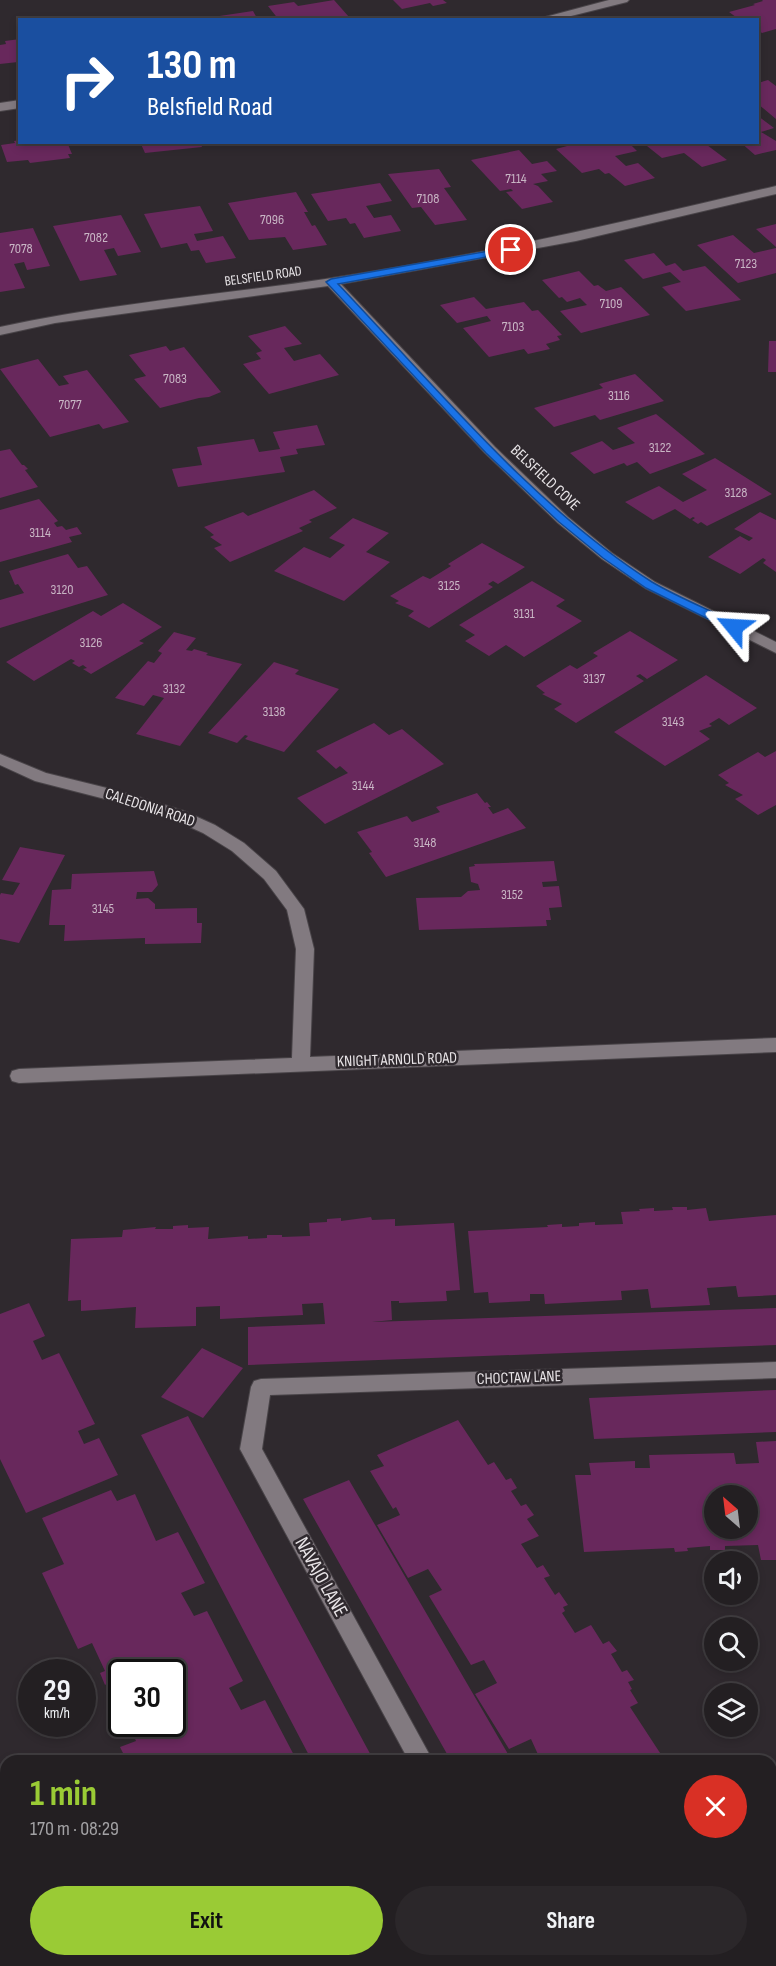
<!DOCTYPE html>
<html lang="en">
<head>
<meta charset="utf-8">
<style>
  :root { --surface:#231f22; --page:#2b272a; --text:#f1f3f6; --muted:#a3a2a5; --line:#403d40; --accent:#9acb35 }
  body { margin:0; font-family:"Sofia Sans Condensed",sans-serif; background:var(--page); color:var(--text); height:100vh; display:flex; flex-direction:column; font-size:22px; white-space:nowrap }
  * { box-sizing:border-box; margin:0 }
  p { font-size:20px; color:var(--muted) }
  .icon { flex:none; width:33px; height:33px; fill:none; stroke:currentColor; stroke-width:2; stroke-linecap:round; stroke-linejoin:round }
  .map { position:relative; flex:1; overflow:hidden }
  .details { position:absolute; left:0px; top:1755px; width:777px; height:212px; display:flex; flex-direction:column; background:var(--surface); border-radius:18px 18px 0 0; box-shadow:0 3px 9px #0003,0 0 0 2px var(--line) }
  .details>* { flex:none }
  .banner { position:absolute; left:18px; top:18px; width:741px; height:126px; border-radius:0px; box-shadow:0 3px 9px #0003,0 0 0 2px var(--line); background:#1a4fa0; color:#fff; overflow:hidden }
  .needle { width:39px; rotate:332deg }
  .fabs { position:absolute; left:704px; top:1485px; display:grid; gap:12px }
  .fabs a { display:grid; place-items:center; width:54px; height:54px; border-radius:50%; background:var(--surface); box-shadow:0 3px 9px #0003,0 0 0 2px var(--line); font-size:30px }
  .speed { position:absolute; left:18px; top:1659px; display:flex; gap:12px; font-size:30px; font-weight:700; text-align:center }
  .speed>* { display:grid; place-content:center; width:78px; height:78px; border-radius:50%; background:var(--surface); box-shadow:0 3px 9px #0003,0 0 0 2px var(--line); line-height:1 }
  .speed small { font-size:15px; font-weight:400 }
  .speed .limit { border:3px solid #111; border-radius:9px; background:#fff; color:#111 }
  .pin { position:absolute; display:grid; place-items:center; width:51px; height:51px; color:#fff; margin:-26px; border:3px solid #fff; border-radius:50%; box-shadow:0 2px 6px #0007 }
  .me { position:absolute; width:66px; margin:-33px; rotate:297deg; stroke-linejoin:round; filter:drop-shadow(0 0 4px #0008) }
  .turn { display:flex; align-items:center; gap:21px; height:126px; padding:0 30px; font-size:27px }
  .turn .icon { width:78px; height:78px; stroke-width:2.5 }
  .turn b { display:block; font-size:42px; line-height:51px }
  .round { display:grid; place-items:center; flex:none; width:63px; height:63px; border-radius:32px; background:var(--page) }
  .headline { display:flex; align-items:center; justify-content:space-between; height:102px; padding:0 30px }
  h1 { font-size:36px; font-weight:700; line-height:45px; color:var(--accent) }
  .action { display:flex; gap:12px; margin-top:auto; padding:12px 30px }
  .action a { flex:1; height:69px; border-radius:36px; background:var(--accent); color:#111; font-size:24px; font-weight:700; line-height:69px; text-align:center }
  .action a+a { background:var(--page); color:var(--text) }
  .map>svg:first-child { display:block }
  .building { fill:#68285c; fill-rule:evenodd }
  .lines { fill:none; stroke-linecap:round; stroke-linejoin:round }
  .minor-casing { stroke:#494448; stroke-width:2 }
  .minor { fill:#827a80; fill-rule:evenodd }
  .route { fill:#1a73e8; stroke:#114b97; stroke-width:1.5 }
  .labels { text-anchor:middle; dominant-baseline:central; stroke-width:5; stroke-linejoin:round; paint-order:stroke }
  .number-label { font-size:14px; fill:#c8b5c4 }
  .far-street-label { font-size:14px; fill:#e8e4e7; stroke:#2f292e }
  .street-label { font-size:16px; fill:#e8e4e7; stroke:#2f292e }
  .near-street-label { font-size:20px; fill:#e8e4e7; stroke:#2f292e }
</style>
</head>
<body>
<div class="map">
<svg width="776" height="1966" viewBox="0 0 776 1966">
  <rect width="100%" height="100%" fill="#2f292e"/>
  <!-- building -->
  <path class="building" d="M 334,0 L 349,17 L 337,20 L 279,20 L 268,6 L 294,2 L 298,6 Z
    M 393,0 L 443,0 L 447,3 L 433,6 L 430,3 L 402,9 Z
    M 762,0 L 776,0 L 776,29 L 762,33 L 758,30 L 758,20 L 740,20 L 729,12 L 755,5 L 753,4 L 763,1 Z
    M 253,11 L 258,20 L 206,20 L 206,18 Z
    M 20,39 L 18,62 L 0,64 L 0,45 L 6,44 L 5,41 Z
    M 768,80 L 776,86 L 776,119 L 758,104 L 758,83 Z
    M 758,116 L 774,128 L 761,132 L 776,141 L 776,150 L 755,155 L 740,142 L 758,142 Z
    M 20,140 L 20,142 L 67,142 L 72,154 L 68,154 L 70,158 L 30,163 L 28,160 L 7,162 L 1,145 L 15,143 L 14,141 Z
    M 140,142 L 200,142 L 202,147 L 145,153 Z
    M 582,142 L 628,142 L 637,151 L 615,156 L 626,166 L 638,163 L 655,178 L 625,186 L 609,173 L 605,174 L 599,169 L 582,173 L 556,149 Z
    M 642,142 L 698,142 L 702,146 L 707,145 L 727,160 L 702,167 L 684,153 L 662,158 Z
    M 519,150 L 532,164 L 547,161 L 557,171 L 541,174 L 548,181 L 533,184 L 538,186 L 553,202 L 522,209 L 506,192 L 513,191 L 511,189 L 500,191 L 471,160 Z
    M 439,169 L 451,187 L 444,188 L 467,220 L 435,225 L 421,207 L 412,208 L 388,174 Z
    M 380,183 L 392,201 L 366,206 L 374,218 L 391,215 L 401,231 L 364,238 L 355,223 L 350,224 L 346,218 L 328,221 L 311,194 Z
    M 296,192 L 308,212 L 304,212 L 312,226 L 315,225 L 327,245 L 293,250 L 285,237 L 249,240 L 228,203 Z
    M 200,206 L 213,231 L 194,234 L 197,241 L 223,236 L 236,258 L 206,263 L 199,250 L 191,251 L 187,243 L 161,248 L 144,214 Z
    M 121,215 L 141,252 L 118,256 L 114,248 L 104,250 L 117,275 L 80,281 L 53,226 Z
    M 776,224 L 776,247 L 756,229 Z
    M 33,228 L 50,266 L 27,270 L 24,262 L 14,264 L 25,288 L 0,292 L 0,233 Z
    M 733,235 L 754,253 L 776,248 L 776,273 L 738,283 L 697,245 Z
    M 654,253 L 666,266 L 675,263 L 683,271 L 705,266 L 741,300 L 686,311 L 662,287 L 681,282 L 670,272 L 643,279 L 624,260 Z
    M 579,271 L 594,286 L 598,285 L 606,291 L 621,287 L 650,315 L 581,333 L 560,311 L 587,305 L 580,298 L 567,302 L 562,297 L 559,298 L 542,280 Z
    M 474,297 L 486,309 L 524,302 L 532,311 L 538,310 L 562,335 L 557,336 L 560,340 L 546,344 L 550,349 L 528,354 L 524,349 L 489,357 L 463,328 L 491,321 L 487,316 L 457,323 L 440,305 Z
    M 285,326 L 302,344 L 284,348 L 294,361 L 320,354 L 339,375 L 269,394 L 243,364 L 261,359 L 256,353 L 262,351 L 248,336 Z
    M 769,341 L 776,341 L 776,372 L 768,372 Z
    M 166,346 L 170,351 L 184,347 L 221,392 L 209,397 L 199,398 L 160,408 L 134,379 L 146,376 L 129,355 Z
    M 38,359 L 59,386 L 69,384 L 63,376 L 87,370 L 129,422 L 103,429 L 99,424 L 50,437 L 0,369 Z
    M 635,374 L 664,401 L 600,420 L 595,415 L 554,427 L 534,408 L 603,388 L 599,384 Z
    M 656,414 L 705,454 L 650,474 L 637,462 L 627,466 L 624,463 L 594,474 L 570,453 L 602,441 L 613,450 L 635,443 L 617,428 Z
    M 317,425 L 325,445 L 296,449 L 298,454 L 280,457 L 285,472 L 178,487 L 172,469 L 202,465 L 197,447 L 254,439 L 259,452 L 280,449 L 273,432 Z
    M 10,449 L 22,465 L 24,465 L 28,469 L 25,470 L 38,487 L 0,498 L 0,451 Z
    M 715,458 L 772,494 L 707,526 L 701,522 L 698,524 L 692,520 L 695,518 L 693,517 L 690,519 L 675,509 L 653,520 L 625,502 L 659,486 L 683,502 L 707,490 L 682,474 Z
    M 314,490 L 337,508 L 309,520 L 312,522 L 299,528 L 303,531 L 230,562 L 214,548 L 222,545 L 210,537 L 214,535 L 204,527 L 243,512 L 248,516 Z
    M 39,499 L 58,521 L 54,523 L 57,527 L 62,526 L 66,530 L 77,527 L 82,534 L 69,537 L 72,542 L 0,562 L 0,510 Z
    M 760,512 L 776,520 L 776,572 L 763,563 L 766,560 L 763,558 L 740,574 L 708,557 L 740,536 L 749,541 L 753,538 L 734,529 Z
    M 353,518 L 389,533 L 366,552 L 390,562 L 344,601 L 274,571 L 304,547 L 330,558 L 345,545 L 329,538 Z
    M 482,543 L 525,567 L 498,584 L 493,581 L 488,584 L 493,587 L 429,628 L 408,616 L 414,611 L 395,603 L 399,601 L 390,596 L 423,576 L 430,579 L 451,566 L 448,564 Z
    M 68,554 L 78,568 L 87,566 L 108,595 L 0,628 L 0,600 L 24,593 L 18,584 L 15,585 L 9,571 Z
    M 532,581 L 565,600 L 556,606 L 582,621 L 524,657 L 506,645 L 489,656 L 465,641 L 475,635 L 459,625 Z
    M 123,603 L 162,627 L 139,641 L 144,643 L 91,674 L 83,669 L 87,668 L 83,665 L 79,667 L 72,663 L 75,661 L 71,659 L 34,681 L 6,662 L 93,611 L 101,616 Z
    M 630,631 L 678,660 L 647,679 L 640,674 L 636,676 L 644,681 L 576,723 L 554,709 L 562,704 L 542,694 L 545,693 L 536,686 L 570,665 L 577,669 L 598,656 L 593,653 Z
    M 174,632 L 196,638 L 186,650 L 192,651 L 194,649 L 208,653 L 206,655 L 242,664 L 180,746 L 136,734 L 164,698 L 153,695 L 144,706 L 115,698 L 148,661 L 154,663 L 162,653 L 158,651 Z
    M 274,662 L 299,670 L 295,674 L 339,689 L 284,752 L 245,739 L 248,736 L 245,735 L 237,743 L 208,733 Z
    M 706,675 L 757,708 L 729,725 L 719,718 L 709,724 L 712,726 L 699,731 L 710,739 L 665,766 L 614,732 Z
    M 374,723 L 389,735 L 402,729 L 444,764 L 325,824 L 297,798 L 348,773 L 340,766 L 336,769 L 316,751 Z
    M 776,751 L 776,805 L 758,815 L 735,799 L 743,795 L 725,785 L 729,783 L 718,775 L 758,752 L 765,757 Z
    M 477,793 L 485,803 L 487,802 L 491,807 L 488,807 L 493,814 L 508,808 L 526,828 L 386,877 L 369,853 L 372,852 L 357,832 L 407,816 L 412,822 L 440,812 L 436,807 Z
    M 20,847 L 65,855 L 19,943 L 0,939 L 0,895 L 1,893 L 13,895 L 20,883 L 2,880 Z
    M 554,861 L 557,881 L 542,882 L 543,887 L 559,886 L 562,907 L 549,908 L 551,920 L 546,920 L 547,926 L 419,930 L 416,898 L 461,897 L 468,891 L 480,890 L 478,884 L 471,882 L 469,867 L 475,866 L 474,864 Z
    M 154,871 L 158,885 L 152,892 L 137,892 L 136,899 L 148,898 L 155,904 L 155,909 L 197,908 L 197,923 L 202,923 L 201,943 L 145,944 L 145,938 L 64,941 L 65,925 L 49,925 L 52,890 L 71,889 L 72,874 Z
    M 672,1207 L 687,1207 L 687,1210 L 706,1208 L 709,1221 L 776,1215 L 776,1295 L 738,1297 L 736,1286 L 707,1288 L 710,1305 L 651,1308 L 648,1289 L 621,1291 L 622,1300 L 545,1304 L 544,1294 L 530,1294 L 530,1301 L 489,1303 L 488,1292 L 474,1293 L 468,1231 L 548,1227 L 547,1225 L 562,1224 L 562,1227 L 579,1226 L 579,1223 L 595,1222 L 595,1225 L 623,1224 L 621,1212 L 640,1211 L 639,1209 L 654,1208 L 654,1211 L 673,1210 Z
    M 371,1217 L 372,1220 L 395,1219 L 395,1226 L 454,1223 L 460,1290 L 446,1291 L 447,1301 L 399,1303 L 399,1301 L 391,1301 L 392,1320 L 372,1322 L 776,1308 L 776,1345 L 248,1365 L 248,1327 L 325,1324 L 323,1303 L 302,1304 L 303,1315 L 220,1319 L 220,1306 L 196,1307 L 196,1326 L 135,1328 L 136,1307 L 81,1311 L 81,1300 L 68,1301 L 71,1239 L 122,1237 L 123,1230 L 156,1227 L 155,1229 L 173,1229 L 173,1226 L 188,1225 L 188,1228 L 209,1227 L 208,1239 L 248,1236 L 248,1239 L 267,1238 L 267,1235 L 282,1235 L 282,1237 L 310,1236 L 309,1223 L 327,1222 L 327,1219 L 341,1218 L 341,1221 Z
    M 29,1303 L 45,1336 L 33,1341 L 42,1360 L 59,1353 L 95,1424 L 78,1431 L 84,1444 L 99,1438 L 118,1475 L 26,1513 L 0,1459 L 0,1314 Z
    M 202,1348 L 243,1368 L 203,1418 L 161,1397 Z
    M 776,1390 L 776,1432 L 594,1439 L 589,1398 Z
    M 188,1416 L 374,1761 L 312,1761 L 141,1435 Z
    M 458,1420 L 488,1465 L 494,1462 L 506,1480 L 511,1478 L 517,1488 L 511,1491 L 521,1506 L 526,1504 L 534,1515 L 527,1519 L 539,1536 L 521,1544 L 537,1568 L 543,1565 L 550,1576 L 544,1578 L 555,1595 L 559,1592 L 568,1605 L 563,1607 L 565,1611 L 562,1613 L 575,1633 L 591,1625 L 603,1644 L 609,1641 L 617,1651 L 611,1654 L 622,1672 L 627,1670 L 634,1680 L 628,1682 L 632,1689 L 630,1690 L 638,1703 L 630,1707 L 664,1759 L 541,1761 L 531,1739 L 509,1749 L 475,1694 L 497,1683 L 484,1660 L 471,1665 L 429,1596 L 442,1590 L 428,1569 L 408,1578 L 377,1525 L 400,1515 L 396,1507 L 393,1509 L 370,1471 L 384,1466 L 377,1455 Z
    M 776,1441 L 776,1560 L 761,1560 L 758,1545 L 725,1546 L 725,1550 L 710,1550 L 710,1546 L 687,1548 L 688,1551 L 675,1552 L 674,1548 L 584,1552 L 575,1475 L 591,1475 L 589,1463 L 635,1461 L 635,1468 L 650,1468 L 649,1455 L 734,1453 L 736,1464 L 759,1463 L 756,1442 ZM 714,1496 L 747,1496 L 747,1528 L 714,1528 Z
    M 349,1480 L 512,1761 L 451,1761 L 303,1499 Z
    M 111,1490 L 117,1501 L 135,1494 L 156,1541 L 178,1532 L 205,1583 L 181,1593 L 194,1616 L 207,1611 L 243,1681 L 229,1688 L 241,1710 L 265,1700 L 296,1759 L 290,1761 L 127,1761 L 120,1747 L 136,1741 L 128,1724 L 172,1724 L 172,1672 L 122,1672 L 122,1713 L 118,1714 L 113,1704 L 119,1701 L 109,1682 L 105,1685 L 100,1673 L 105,1671 L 92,1643 L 78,1649 L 42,1573 L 64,1564 L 42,1518 Z
    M 776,1937 L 776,1966 L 648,1966 L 645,1960 L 771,1960 L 771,1940 Z
    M 244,1960 L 406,1960 L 408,1966 L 246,1966 Z
    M 415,1960 L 481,1960 L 484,1966 L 418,1966 Z
    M 562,1960 L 628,1960 L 631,1966 L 565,1966 Z"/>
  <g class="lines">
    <defs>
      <path id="minor" d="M 609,0 L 629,0 L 627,2 L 555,20 L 534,20 Z
        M 20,100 L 20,108 L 0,111 L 0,103 Z
        M 776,186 L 776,194 L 576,241 L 341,284 L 495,447 L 568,517 L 612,553 L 655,582 L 776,642 L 776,653 L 645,588 L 602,559 L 558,523 L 485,453 L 328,286 L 55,323 L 0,335 L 0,327 C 109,303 221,295 332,278 C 482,255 629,221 776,186 Z
        M 0,754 L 46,773 L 119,791 L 184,811 L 215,825 L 244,843 L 276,871 L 304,909 L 314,949 L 310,1057 L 776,1038 L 776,1052 L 19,1083 L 12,1081 L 10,1076 L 12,1071 L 19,1069 L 292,1058 L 296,949 L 287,910 L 264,879 L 232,851 L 203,833 L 172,819 L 109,800 L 35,781 L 0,765 Z
        M 776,1362 L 776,1378 L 270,1395 L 262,1449 L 433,1761 L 409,1761 L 240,1449 L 251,1387 L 254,1381 L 261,1379 Z
        M 518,1960 L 543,1960 L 545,1966 L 520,1966 Z"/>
    </defs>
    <!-- minor casing -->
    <use href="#minor" class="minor-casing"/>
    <!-- minor -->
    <use href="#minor" class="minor"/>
  </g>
  <!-- route -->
  <path class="route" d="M 511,247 L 516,250 L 514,252 L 338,284 C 434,385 534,507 652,582 C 679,598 710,610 738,624 L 738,630 L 730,630 L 646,588 L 603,558 L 559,522 L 486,453 L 326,282 L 331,279 Z"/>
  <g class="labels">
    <!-- number labels -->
    <g class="number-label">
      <text x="516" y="178">7114</text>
      <text x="428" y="198">7108</text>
      <text x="272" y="219">7096</text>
      <text x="96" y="237">7082</text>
      <text x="21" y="248">7078</text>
      <text x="746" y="263">7123</text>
      <text x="611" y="303">7109</text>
      <text x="513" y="326">7103</text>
      <text x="175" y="378">7083</text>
      <text x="619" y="395">3116</text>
      <text x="70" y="404">7077</text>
      <text x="660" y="447">3122</text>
      <text x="736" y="492">3128</text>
      <text x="40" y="532">3114</text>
      <text x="449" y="585">3125</text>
      <text x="62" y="589">3120</text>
      <text x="524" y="613">3131</text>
      <text x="91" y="642">3126</text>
      <text x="594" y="678">3137</text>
      <text x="174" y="688">3132</text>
      <text x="274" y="711">3138</text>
      <text x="673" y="721">3143</text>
      <text x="363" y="785">3144</text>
      <text x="425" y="842">3148</text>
      <text x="512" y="894">3152</text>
      <text x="103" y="908">3145</text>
    </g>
    <!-- far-street labels -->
    <g class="far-street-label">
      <text transform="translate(263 276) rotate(-8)">BELSFIELD ROAD</text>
    </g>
    <!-- street labels -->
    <g class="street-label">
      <text transform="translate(545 478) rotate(43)">BELSFIELD COVE</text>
      <text transform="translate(150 808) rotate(18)">CALEDONIA ROAD</text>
      <text transform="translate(397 1060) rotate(-2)">KNIGHT ARNOLD ROAD</text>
      <text transform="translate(519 1378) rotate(-2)">CHOCTAW LANE</text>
    </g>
    <!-- near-street labels -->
    <g class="near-street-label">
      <text transform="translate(321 1577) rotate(61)">NAVAJO LANE</text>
    </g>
  </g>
</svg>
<div class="fabs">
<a><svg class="needle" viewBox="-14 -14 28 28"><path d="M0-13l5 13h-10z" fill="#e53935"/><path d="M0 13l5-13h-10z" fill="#a3a2a5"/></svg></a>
<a><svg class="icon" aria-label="sound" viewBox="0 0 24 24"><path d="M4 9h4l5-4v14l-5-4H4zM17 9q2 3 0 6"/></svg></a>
<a><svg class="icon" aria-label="search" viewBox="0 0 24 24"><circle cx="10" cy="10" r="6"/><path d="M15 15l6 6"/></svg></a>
<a><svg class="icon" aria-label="layers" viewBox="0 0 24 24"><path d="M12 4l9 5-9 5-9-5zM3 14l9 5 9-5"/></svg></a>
</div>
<div class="speed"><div>29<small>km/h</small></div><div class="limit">30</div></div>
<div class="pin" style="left:511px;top:250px;background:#d93025"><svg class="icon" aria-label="arrive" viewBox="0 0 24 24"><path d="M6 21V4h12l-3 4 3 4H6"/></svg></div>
<svg class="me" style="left:734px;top:627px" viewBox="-20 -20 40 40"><path d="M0-17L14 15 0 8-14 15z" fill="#1a73e8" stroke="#fff" stroke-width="4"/></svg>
<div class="banner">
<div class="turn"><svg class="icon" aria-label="right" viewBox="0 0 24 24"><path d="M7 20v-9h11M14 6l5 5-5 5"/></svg><div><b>130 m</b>Belsfield Road</div></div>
</div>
<section class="details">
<div class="headline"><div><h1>1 min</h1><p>170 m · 08:29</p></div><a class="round" style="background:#d93025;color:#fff"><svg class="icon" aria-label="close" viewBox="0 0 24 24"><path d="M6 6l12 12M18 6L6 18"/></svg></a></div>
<div class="action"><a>Exit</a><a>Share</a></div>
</section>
</div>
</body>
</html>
